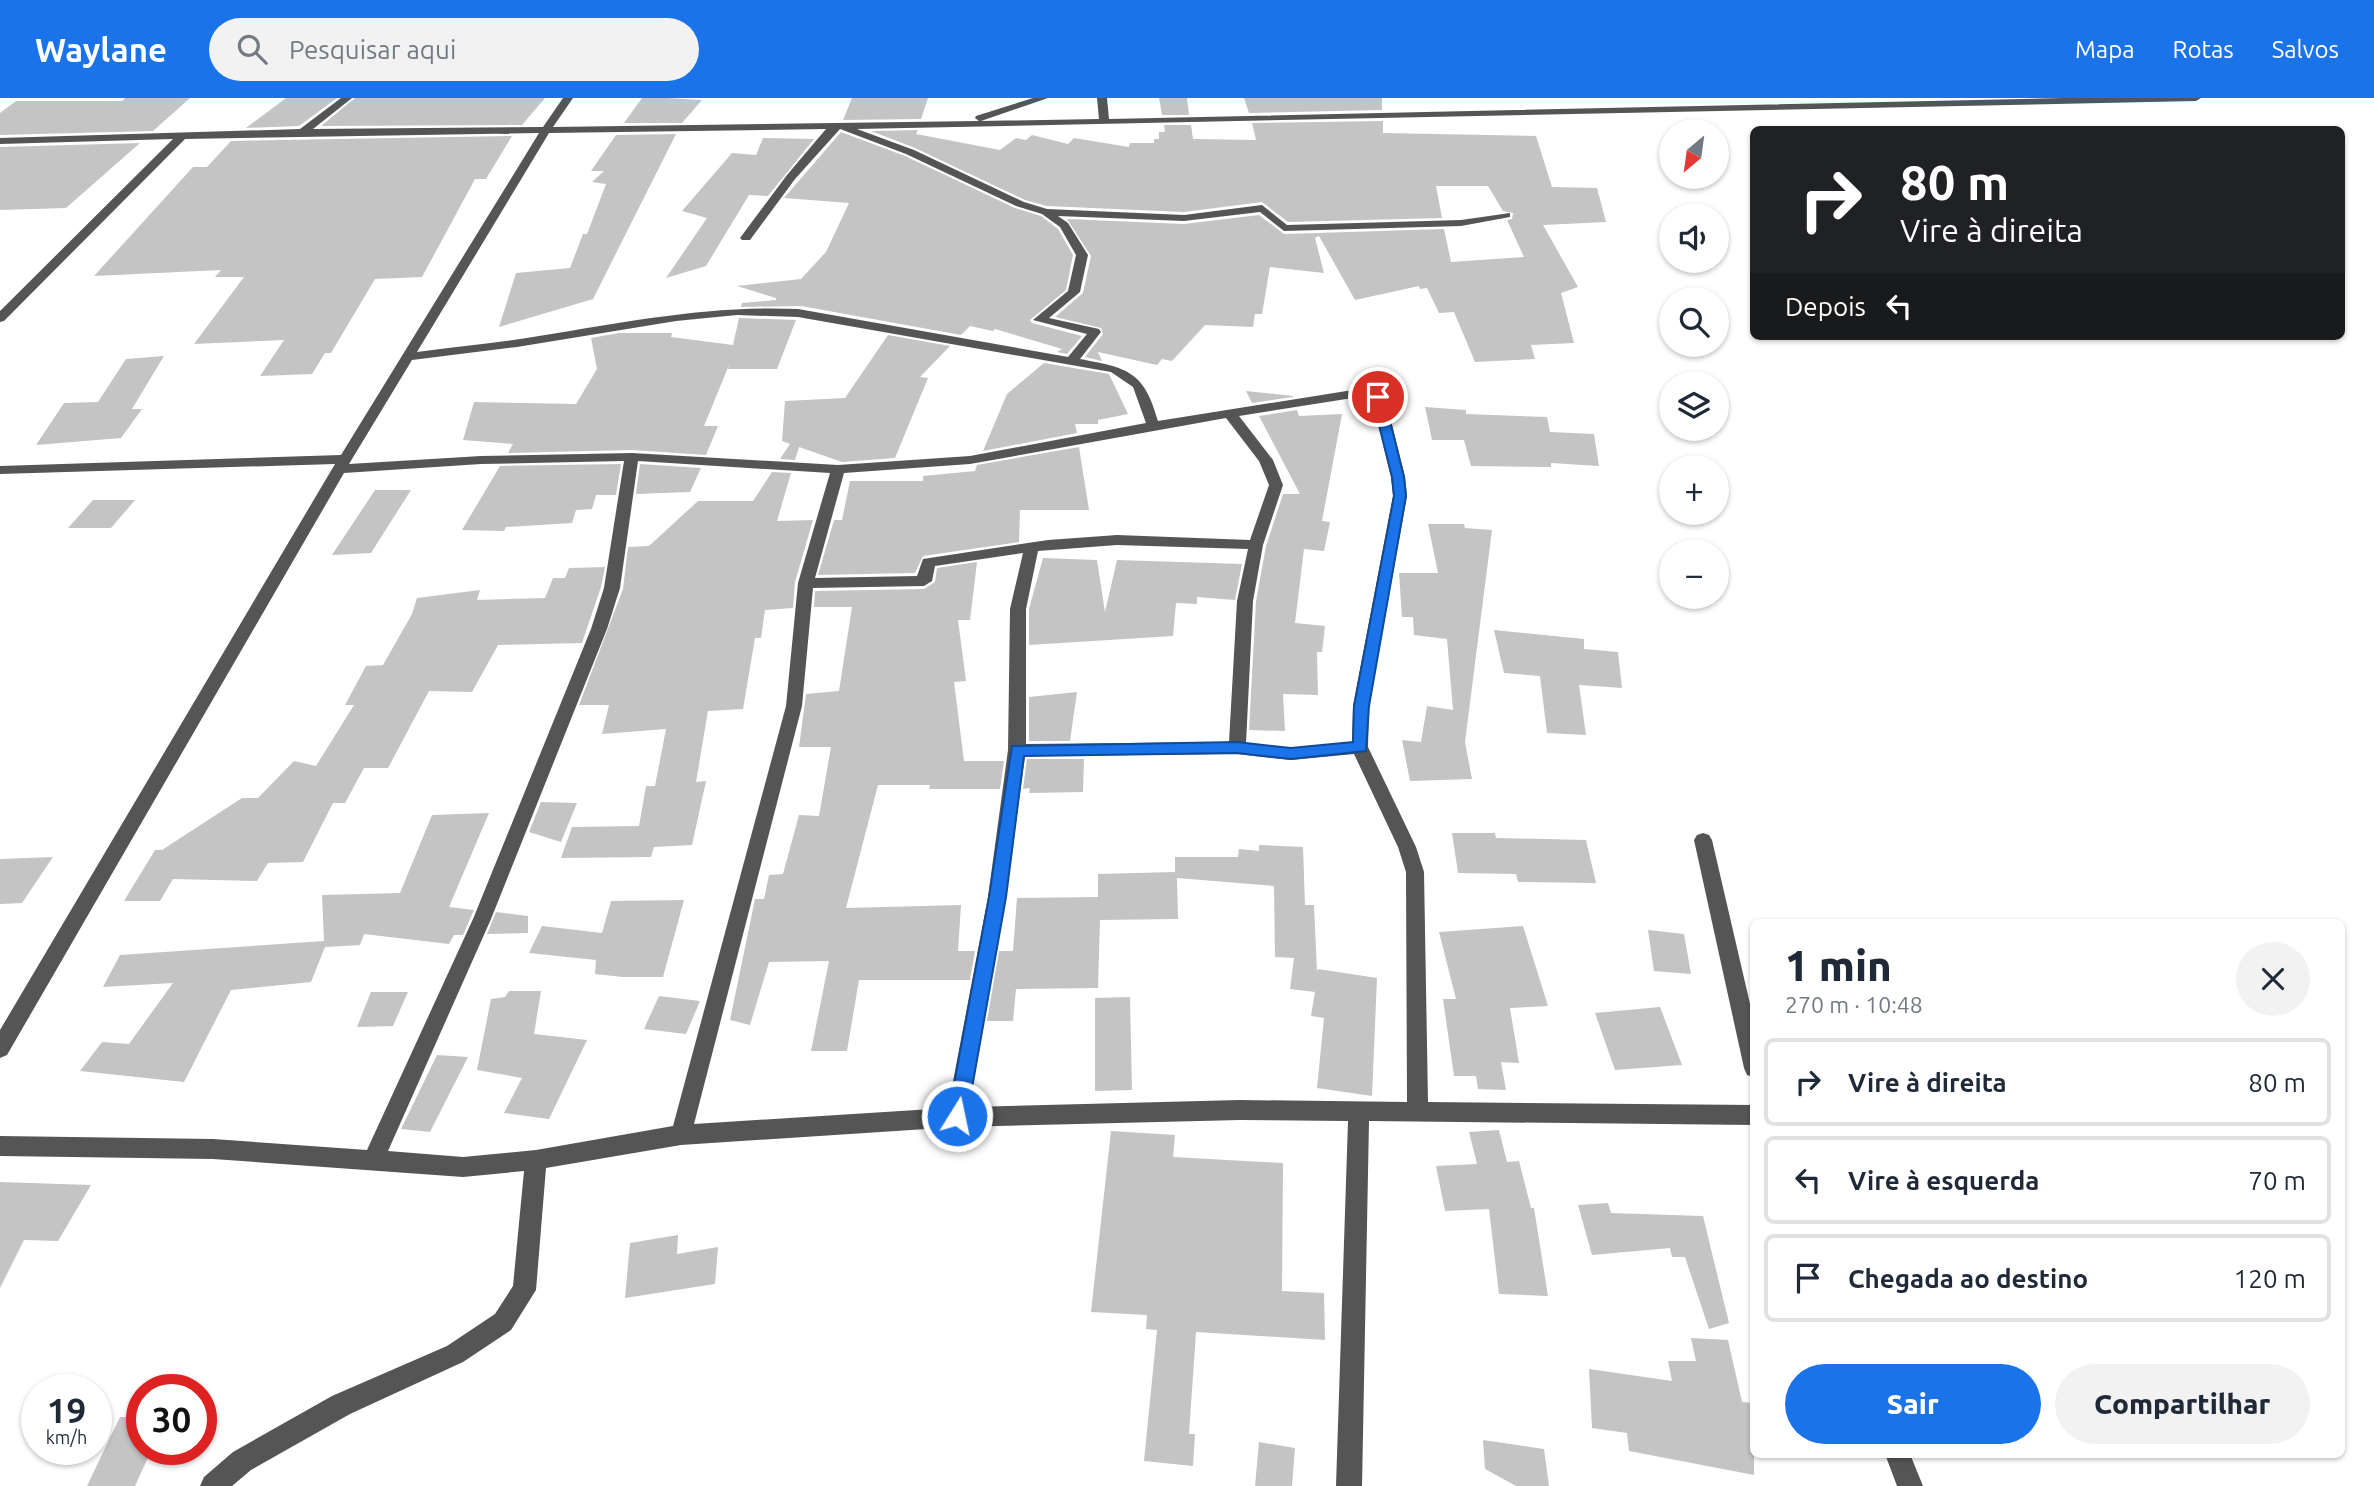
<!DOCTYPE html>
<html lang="pt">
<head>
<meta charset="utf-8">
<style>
  :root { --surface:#fff; --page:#f2f2f3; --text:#1f2937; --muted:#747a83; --line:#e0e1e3; --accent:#1a73e8 }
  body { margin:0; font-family:Ubuntu,sans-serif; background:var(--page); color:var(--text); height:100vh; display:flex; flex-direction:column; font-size:26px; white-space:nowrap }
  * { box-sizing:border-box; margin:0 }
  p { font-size:23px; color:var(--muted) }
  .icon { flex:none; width:38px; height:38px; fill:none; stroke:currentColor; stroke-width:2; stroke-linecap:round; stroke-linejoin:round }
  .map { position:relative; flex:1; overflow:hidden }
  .sheet { position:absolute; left:1750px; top:821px; width:595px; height:539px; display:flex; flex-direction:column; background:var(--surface); border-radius:10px; box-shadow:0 2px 5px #0004 }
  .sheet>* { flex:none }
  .banner { position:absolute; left:1750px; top:28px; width:595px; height:214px; border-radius:10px; box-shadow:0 2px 5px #0004; background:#202124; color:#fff; overflow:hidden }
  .needle { width:46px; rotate:209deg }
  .fabs { position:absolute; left:1659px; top:21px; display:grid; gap:14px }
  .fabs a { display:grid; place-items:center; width:70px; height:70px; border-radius:50%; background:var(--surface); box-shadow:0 2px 5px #0004; font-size:35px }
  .speed { position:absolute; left:21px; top:1276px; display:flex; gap:14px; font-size:35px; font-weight:700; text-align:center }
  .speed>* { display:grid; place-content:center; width:91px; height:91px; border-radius:50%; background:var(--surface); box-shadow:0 2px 5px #0004; line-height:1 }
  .speed small { font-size:18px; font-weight:400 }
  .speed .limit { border:10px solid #d22; background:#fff; color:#111 }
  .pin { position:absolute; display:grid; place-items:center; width:60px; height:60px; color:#fff; margin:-30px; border:4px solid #fff; border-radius:50%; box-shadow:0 2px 7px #0007 }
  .me { position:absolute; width:77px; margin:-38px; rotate:10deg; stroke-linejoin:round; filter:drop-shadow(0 0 5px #0008) }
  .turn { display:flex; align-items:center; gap:24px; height:147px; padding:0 35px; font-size:32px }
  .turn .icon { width:91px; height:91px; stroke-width:2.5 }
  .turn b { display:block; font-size:49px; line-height:60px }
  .then { display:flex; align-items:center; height:66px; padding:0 35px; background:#0003; gap:14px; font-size:26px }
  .round { display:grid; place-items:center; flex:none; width:74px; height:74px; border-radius:37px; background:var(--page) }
  .head { display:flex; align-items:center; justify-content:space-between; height:119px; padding:0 35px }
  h1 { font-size:42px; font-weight:800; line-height:52px }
  .button { display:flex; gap:14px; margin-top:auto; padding:14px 35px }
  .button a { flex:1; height:80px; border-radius:42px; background:var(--accent); color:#fff; font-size:28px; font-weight:800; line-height:80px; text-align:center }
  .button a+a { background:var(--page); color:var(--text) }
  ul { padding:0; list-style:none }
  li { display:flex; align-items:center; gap:21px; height:88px; margin:0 14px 10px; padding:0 21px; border:4px solid var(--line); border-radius:10px }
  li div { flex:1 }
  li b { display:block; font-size:26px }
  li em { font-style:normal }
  header { display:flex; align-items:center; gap:42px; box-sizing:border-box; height:98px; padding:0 35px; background:var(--accent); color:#fff }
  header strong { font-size:33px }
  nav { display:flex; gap:38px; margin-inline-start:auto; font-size:24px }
  .search { width:490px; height:63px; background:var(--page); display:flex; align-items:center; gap:18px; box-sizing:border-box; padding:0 24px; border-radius:38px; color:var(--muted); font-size:26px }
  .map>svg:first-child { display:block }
  .building { fill:#c4c4c4 }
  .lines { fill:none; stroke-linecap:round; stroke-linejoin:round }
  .minor { fill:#555; fill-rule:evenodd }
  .route { fill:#1a73e8; stroke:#114b97; stroke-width:2 }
</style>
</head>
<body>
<header>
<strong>Waylane</strong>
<div class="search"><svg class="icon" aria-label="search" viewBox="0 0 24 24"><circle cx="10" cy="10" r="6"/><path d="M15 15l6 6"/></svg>Pesquisar aqui</div>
<nav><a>Mapa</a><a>Rotas</a><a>Salvos</a></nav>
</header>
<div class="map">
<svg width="2374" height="1388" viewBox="0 0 2374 1388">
  <rect width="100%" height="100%" fill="#fff"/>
  <!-- building -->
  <path class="building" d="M 125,0 L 190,0 L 153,33 L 0,37 L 0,15 L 16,3 L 122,3 Z
    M 286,0 L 337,0 L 299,28 L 246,30 Z
    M 355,0 L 545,0 L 522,27 L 321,28 Z
    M 642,0 L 667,0 L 702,2 L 682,25 L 624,25 Z
    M 852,0 L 928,0 L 921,21 L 843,22 Z
    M 1159,0 L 1187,0 L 1189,17 L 1162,17 Z
    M 1244,0 L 1382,0 L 1382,12 L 1249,15 Z
    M 1383,23 L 1383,35 L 1536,38 L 1552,89 L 1597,90 L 1606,124 L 1543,127 L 1578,189 L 1561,195 L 1574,245 L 1531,247 L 1535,261 L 1475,264 L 1454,214 L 1439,215 L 1427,190 L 1420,191 L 1419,188 L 1355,202 L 1319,138 L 1315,140 L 1324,175 L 1270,169 L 1262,216 L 1255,216 L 1253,229 L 1205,227 L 1172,263 L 1162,261 L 1157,267 L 1098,254 L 1102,263 L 1085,259 L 1103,236 L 1101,230 L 1055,219 L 1083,195 L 1091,158 L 1067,121 L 1184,126 L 1259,117 L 1284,136 L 1444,131 L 1451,164 L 1524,159 L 1507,122 L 1512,121 L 1513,115 L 1503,113 L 1488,88 L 1436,88 L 1442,120 L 1288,124 L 1262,104 L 1184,114 L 1047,108 L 1025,102 L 915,50 L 871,33 L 918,32 L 916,36 L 1000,52 L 1016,40 L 1026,42 L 1032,37 L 1068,46 L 1074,40 L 1129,49 L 1130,45 L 1154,45 L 1154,41 L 1159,41 L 1159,34 L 1165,34 L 1164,27 L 1191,27 L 1193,41 L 1256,42 L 1252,25 Z
    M 841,34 L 905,58 L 1015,110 L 1041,118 L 1058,131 L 1073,157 L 1066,192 L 1030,222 L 1032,225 L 1082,238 L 1067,256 L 1057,254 L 1062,251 L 995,231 L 993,233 L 970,228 L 961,237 L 801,208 L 741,209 L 742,205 L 776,202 L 776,200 L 737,188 L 801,181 L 826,154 L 849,105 L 784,100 Z
    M 676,36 L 593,201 L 499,229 L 516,175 L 570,170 L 583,136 L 587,136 L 606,86 L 592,84 L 604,73 L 591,73 L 616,37 Z
    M 512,38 L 486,81 L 475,81 L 422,179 L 375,181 L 331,255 L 325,255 L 312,276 L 260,278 L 284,242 L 194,246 L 244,179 L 215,179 L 221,172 L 94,178 L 193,69 L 207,69 L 231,43 Z
    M 763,40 L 814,41 L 768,98 L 749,97 L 706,168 L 666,180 L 707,120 L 682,113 L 732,55 L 756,57 Z
    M 140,45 L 66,110 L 0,112 L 0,49 Z
    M 739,220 L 796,222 L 777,271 L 728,271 L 729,267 L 704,328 L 718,328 L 706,357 L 632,352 L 508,355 L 513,346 L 463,342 L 474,304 L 576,306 L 597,271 L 591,240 L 619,235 L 672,235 L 671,239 L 733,247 Z
    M 888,237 L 950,248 L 920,279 L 928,280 L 895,360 L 842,364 L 799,349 L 795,362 L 780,361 L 790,346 L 782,343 L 785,303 L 845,300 Z
    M 164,258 L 132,311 L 142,311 L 121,340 L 36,347 L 64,305 L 98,304 L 126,261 Z
    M 1044,265 L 1109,276 L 1128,316 L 1098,322 L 1098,326 L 1075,326 L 1077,335 L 983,353 L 1007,296 Z
    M 1246,293 L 1293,298 L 1293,299 L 1252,305 Z
    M 1425,309 L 1466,312 L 1466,316 L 1547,319 L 1550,334 L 1594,336 L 1599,368 L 1551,365 L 1551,369 L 1471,368 L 1464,342 L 1432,342 Z
    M 1297,312 L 1299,318 L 1342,316 L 1322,423 L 1330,424 L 1324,453 L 1304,451 L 1295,525 L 1325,528 L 1322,554 L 1317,554 L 1318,597 L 1283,596 L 1285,633 L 1249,632 L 1256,503 L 1266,448 L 1283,396 L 1300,396 L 1259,318 Z
    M 1079,349 L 1089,412 L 1020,412 L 1019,444 L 923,458 L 915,475 L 818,477 L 834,422 L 842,422 L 850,383 L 923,383 L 923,378 L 975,373 L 977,367 Z
    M 621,366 L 616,397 L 596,397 L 592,411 L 576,412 L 572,425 L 506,429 L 504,433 L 462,432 L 500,368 Z
    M 640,366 L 701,370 L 690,394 L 636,396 Z
    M 772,374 L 791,375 L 777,423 L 813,422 L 795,484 L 793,510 L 765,512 L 761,540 L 755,540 L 743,611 L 708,613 L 696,684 L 706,683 L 692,747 L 654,749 L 651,759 L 561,760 L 572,729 L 639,728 L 646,688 L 655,688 L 666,631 L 602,636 L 609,607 L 579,607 L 623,491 L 628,449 L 649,448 L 698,403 L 753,403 Z
    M 375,392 L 411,392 L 371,455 L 332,457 Z
    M 93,402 L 135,402 L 111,430 L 68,430 Z
    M 1428,426 L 1464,426 L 1465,430 L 1492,432 L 1465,644 L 1472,681 L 1410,683 L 1402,642 L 1421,644 L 1427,608 L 1453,612 L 1447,541 L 1414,537 L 1413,519 L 1402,519 L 1399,475 L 1438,475 Z
    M 1043,460 L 1097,462 L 1105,514 L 1117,462 L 1242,466 L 1235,502 L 1197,499 L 1197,506 L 1176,505 L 1173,538 L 1029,547 L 1029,511 Z
    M 977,464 L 970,522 L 958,522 L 966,583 L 954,584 L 964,663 L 1004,663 L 1000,691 L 929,691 L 930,687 L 878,687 L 846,810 L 961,807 L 958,853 L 975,853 L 970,882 L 859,882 L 847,953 L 811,953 L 829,863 L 769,864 L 750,927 L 730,922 L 755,801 L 764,801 L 769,777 L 783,776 L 799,717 L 819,718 L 831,649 L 799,649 L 806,596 L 839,593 L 852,509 L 814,509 L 815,493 L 924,491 L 935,484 L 937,470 Z
    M 605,469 L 601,489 L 582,545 L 498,547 L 472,594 L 429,593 L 388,670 L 364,670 L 345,705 L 333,705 L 303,764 L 268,765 L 257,783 L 173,781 L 160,803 L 124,803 L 155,752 L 162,752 L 242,700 L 258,700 L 294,663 L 316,668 L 354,607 L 345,607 L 366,568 L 383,567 L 412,516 L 417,500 L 480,492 L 477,502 L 545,500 L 553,480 L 565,480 L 569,470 Z
    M 1494,532 L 1584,541 L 1584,551 L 1618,554 L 1622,590 L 1579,587 L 1586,637 L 1547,635 L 1540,578 L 1504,575 Z
    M 1077,594 L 1070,643 L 1029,643 L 1029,599 Z
    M 1027,661 L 1084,661 L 1083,694 L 1029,695 L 1030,690 L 1023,691 Z
    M 541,704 L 577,705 L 561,744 L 529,734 Z
    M 489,715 L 449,809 L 474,812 L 463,837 L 454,837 L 449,846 L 364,836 L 360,847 L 325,849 L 311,884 L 231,892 L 184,984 L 80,973 L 102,944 L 129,946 L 173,885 L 103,889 L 120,857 L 324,843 L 322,797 L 400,795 L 432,717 Z
    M 1452,735 L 1495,735 L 1496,740 L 1586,742 L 1596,785 L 1518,784 L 1516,776 L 1458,775 Z
    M 1259,747 L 1303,749 L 1305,807 L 1314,807 L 1317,874 L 1318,871 L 1377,880 L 1372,998 L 1317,990 L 1324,920 L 1311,918 L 1315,894 L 1290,891 L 1294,860 L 1275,859 L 1274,788 L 1177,780 L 1178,821 L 1100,822 L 1098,890 L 1016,891 L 1013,923 L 987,923 L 999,853 L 1013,853 L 1017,800 L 1098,799 L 1098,776 L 1175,774 L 1175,759 L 1238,759 L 1239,751 L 1259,753 Z
    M 53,759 L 22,805 L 0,806 L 0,761 Z
    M 684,802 L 663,879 L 623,879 L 595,876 L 596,862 L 529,855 L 542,828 L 602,835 L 611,803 Z
    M 496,814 L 528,818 L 528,835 L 487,836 Z
    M 1523,828 L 1548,908 L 1510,910 L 1519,965 L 1501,964 L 1506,992 L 1478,991 L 1476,978 L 1454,978 L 1443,901 L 1456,901 L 1439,834 Z
    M 1648,832 L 1684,836 L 1691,876 L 1654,873 Z
    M 509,893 L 541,893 L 534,936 L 587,942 L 549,1021 L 504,1015 L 522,980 L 477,972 L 491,901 L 505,899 Z
    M 371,894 L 408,894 L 393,928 L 357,929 Z
    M 659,898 L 700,903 L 686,936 L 644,931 Z
    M 1130,899 L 1132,992 L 1095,993 L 1095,900 Z
    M 1660,909 L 1682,967 L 1615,972 L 1595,915 Z
    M 437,957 L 468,959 L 430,1034 L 401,1031 Z
    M 1499,1032 L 1507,1064 L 1519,1063 L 1531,1110 L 1534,1110 L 1548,1198 L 1499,1196 L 1489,1111 L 1445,1113 L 1436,1068 L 1477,1066 L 1469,1034 Z
    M 1111,1033 L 1175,1037 L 1173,1059 L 1283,1065 L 1282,1193 L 1324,1195 L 1325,1242 L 1196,1234 L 1189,1336 L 1195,1336 L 1193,1368 L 1144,1363 L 1157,1232 L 1146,1231 L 1147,1217 L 1091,1214 Z
    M 0,1084 L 91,1087 L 58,1143 L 24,1142 L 0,1190 Z
    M 1608,1105 L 1611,1115 L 1703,1118 L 1729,1225 L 1709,1231 L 1685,1159 L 1672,1159 L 1670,1150 L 1592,1157 L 1578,1107 Z
    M 678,1137 L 677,1156 L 718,1149 L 715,1186 L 625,1200 L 630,1145 Z
    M 1691,1240 L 1728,1242 L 1742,1304 L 1754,1305 L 1754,1377 L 1629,1353 L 1627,1335 L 1592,1330 L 1589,1271 L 1672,1283 L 1668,1263 L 1696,1263 Z
    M 120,1319 L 142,1319 L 142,1351 L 152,1351 L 135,1388 L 87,1388 Z
    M 1483,1342 L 1544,1351 L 1549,1388 L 1516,1388 L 1485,1371 Z
    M 1259,1344 L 1295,1350 L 1292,1388 L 1255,1388 Z"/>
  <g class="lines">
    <!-- minor -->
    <path class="minor" d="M 341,0 L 352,0 L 313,31 L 543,29 L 563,0 L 573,0 L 553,29 L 979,23 L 975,20 L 976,18 L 1033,0 L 1048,0 L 981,23 L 1099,21 L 1097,0 L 1107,0 L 1109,21 L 2063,0 L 2201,0 L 2196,3 L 857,31 L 914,52 L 1024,104 L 1047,111 L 1184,117 L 1262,107 L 1287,127 L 1461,122 L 1510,115 L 1510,119 L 1461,128 L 1284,133 L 1260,114 L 1184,123 L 1058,118 L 1068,125 L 1088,157 L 1080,194 L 1049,220 L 1099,231 L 1101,234 L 1080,261 C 1128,270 1144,273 1158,323 L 1359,291 L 1375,292 L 1385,299 L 1405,379 L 1407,398 L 1369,608 L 1368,649 L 1416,749 L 1424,774 L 1428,1004 L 1754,1007 L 1754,1027 L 1369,1023 L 1362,1388 L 1336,1388 L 1348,1023 L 1240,1022 L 957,1029 L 681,1047 L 546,1070 L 536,1192 L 511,1232 L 463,1264 L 350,1316 L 251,1372 L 232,1388 L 200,1388 L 204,1379 L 233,1354 L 332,1298 L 447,1248 L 495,1216 L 513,1188 L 524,1073 L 463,1079 L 213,1061 L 0,1058 L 0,1038 L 213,1041 L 367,1052 L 473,821 L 591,531 L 604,490 L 624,363 L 481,366 L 344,375 L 7,957 L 0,960 L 0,932 L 335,366 L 0,376 L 0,368 L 341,357 L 539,35 L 185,41 L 4,223 L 0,224 L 0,213 L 173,41 L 0,46 L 0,40 L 300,31 ZM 826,31 L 787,77 L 740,140 L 742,142 L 750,142 L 795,81 L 840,31 L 906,56 L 1016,108 L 1042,116 L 1060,129 L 1076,157 L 1068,193 L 1033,222 L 1087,236 L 1068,259 L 798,211 C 710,207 625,224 539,238 C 498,245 457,248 417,254 L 549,35 ZM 737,217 L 798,219 L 1111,274 L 1133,289 L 1146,325 L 970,358 L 838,367 L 632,355 L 481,358 L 349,366 L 412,262 L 517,249 L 676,223 ZM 1359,299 L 1372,301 L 1391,379 L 1393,398 L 1353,608 L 1352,644 L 1291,650 L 1246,645 L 1253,503 L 1263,447 L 1283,387 L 1273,362 L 1239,318 ZM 1226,320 L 1259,363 L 1269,387 L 1250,442 L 1117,437 L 1048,442 L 923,461 L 917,478 L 815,480 L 844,375 L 970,366 ZM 638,363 L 830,375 L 798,485 L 786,608 L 673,1028 L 536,1052 L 463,1059 L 388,1053 L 491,821 L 607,531 L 620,490 ZM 1117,447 L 1248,451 L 1237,503 L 1229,644 L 1026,646 L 1026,511 L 1038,453 ZM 1023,455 L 1010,511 L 1008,652 L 988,799 L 948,1010 L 694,1026 L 802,608 L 813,490 L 924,488 L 932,483 L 935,468 ZM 1237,656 L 1291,662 L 1354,656 L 1398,749 L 1406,774 L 1407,1004 L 1240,1002 L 969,1009 L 1006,799 L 1025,658 Z
      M 1703,735 L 1709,737 L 1712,742 L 1754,923 L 1754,979 L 1747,977 L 1744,970 L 1694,742 L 1697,737 Z
      M 1885,1356 L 1910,1356 L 1923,1388 L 1897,1388 Z"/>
  </g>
  <!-- route -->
  <path class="route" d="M 1378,296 L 1384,299 L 1404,379 L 1406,398 L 1369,608 L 1366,653 L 1291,661 L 1237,655 L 1024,658 L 1006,799 L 967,1018 L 964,1025 L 957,1027 L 951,1025 L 948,1018 L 989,799 L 1012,648 L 1237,644 L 1291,650 L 1353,644 L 1354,608 L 1394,398 L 1392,379 L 1372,299 Z"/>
</svg>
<div class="fabs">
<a><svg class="needle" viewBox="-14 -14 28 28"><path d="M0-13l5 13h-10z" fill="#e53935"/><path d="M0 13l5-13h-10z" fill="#747a83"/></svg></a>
<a><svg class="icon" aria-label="sound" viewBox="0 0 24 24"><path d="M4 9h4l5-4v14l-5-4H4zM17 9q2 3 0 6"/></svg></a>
<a><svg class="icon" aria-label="search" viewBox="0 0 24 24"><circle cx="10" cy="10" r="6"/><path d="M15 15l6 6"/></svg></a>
<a><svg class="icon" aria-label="layers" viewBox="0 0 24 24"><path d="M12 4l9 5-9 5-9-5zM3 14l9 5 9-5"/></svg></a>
<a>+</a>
<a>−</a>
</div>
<div class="speed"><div>19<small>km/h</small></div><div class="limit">30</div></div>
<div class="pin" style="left:1378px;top:299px;background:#d93025"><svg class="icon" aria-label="arrive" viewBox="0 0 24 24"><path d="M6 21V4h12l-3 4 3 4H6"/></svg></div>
<svg class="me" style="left:957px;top:1018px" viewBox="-20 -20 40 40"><circle r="17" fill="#1a73e8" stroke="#fff" stroke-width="3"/><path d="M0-11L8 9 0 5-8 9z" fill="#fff"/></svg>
<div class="banner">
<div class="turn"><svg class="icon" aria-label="right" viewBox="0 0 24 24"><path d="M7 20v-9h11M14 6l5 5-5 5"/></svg><div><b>80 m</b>Vire à direita</div></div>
<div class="then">Depois<svg class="icon" aria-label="left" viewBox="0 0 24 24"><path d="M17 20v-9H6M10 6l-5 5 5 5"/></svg></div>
</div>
<section class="sheet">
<div class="head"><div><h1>1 min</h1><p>270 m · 10:48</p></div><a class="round"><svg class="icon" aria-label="close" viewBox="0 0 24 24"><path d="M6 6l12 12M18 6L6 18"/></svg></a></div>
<ul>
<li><svg class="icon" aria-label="right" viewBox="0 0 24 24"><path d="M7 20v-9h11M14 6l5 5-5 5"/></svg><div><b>Vire à direita</b></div><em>80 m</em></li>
<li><svg class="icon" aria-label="left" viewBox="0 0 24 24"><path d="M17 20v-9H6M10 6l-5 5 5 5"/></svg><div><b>Vire à esquerda</b></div><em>70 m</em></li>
<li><svg class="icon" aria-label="arrive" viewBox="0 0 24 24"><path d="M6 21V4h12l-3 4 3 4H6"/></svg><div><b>Chegada ao destino</b></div><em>120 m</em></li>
</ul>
<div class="button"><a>Sair</a><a>Compartilhar</a></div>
</section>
</div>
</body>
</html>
